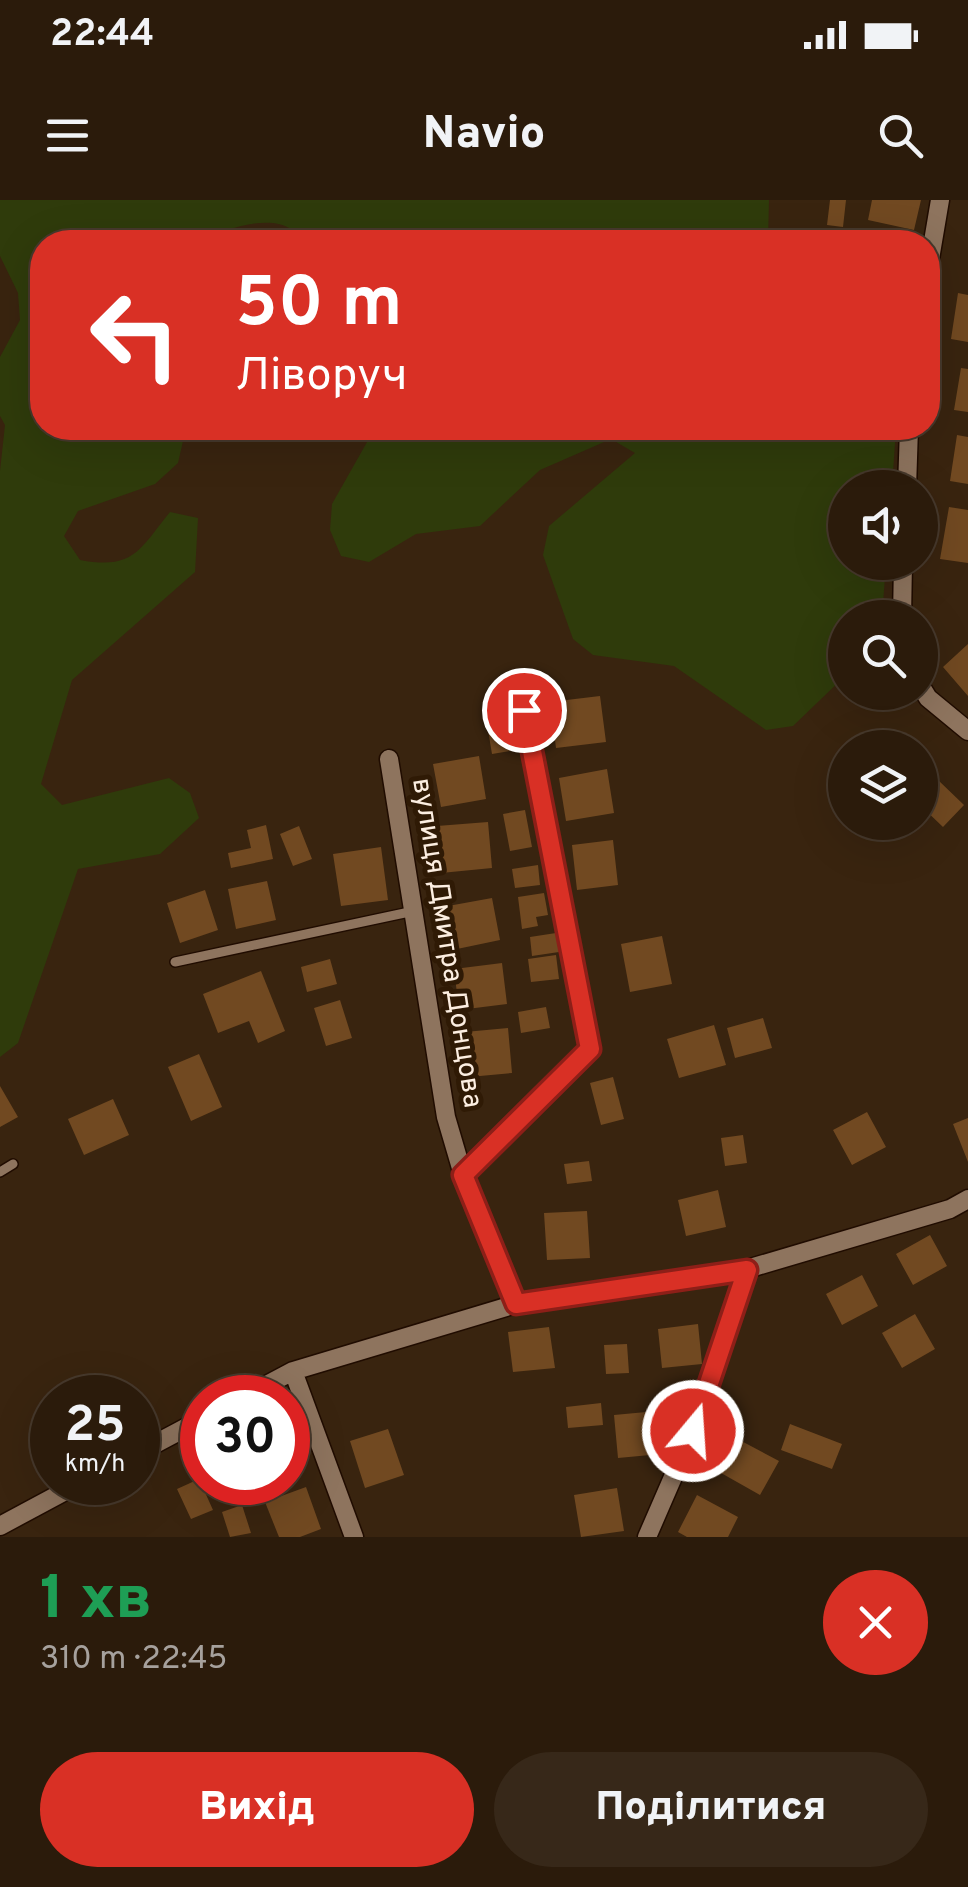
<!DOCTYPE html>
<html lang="uk">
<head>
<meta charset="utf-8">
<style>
  :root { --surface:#2b1b0b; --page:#372819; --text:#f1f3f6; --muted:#a6a19d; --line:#47392c; --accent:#d93025 }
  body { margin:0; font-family:Overpass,sans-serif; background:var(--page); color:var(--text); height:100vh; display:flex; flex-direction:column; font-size:38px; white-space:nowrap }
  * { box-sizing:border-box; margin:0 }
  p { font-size:32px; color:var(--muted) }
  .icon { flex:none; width:55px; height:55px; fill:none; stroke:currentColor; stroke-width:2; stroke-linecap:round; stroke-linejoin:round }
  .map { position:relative; height:1337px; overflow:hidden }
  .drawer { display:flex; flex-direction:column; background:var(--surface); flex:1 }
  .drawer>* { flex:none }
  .banner { position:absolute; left:30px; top:30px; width:910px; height:210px; border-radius:40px; box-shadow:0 10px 40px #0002,0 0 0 2px var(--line); background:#d93025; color:#fff; overflow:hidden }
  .controls { position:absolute; left:828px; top:270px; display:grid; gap:20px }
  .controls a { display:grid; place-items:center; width:110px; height:110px; border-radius:50%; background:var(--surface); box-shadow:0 10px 40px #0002,0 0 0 2px var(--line); font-size:50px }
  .speed { position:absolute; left:30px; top:1175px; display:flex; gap:20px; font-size:50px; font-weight:700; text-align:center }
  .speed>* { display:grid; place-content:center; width:130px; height:130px; border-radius:50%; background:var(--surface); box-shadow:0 10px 40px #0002,0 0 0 2px var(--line); line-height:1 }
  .speed small { font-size:25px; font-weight:400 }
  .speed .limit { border:15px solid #d22; background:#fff; color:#111 }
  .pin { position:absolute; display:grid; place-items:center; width:85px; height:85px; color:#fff; margin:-42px; border:5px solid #fff; border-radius:50%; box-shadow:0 2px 10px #0007 }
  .me { position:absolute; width:110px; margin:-55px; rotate:18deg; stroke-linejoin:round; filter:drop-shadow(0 0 8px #0008) }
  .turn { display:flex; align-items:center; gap:35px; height:210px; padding:0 40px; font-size:45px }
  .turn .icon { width:130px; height:130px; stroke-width:2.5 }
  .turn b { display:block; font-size:70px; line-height:85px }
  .round { display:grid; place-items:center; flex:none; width:105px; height:105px; border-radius:52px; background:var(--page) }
  .overview { display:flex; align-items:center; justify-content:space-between; height:170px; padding:0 40px }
  h1 { font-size:60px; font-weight:800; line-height:75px; color:#1e9e55 }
  .button { display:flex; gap:20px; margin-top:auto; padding:20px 40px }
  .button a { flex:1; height:115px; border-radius:60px; background:var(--accent); color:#fff; font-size:40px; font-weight:800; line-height:115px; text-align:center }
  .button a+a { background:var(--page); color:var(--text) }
  .status { display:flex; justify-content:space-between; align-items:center; height:70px; padding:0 50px; background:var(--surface); direction:ltr }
  .status svg { height:28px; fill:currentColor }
  header { display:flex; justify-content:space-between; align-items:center; height:130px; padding:0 40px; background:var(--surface); font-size:45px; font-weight:800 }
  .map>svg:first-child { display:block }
  .green { fill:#2f3b0b }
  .building { fill:#714921 }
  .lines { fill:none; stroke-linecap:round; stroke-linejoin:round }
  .service-casing { stroke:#200c00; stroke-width:12 }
  .minor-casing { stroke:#200c00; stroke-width:21 }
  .service { stroke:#8e745e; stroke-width:9 }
  .minor { stroke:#8e745e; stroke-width:18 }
  .route-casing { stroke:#8d1f18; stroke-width:25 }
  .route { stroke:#d93025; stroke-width:18 }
  .labels { text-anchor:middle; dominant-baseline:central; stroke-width:10; stroke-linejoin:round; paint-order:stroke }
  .street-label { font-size:28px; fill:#fceee1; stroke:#2f1a05 }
</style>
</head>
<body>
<div class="status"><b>22:44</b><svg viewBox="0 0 49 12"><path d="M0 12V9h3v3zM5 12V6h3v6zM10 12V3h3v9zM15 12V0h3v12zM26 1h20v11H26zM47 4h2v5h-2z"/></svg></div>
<header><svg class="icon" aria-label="menu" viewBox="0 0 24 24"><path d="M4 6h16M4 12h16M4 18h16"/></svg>Navio<svg class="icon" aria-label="search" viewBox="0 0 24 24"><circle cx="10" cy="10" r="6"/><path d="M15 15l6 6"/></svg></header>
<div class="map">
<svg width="968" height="1337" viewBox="0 0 968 1337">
  <rect width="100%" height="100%" fill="#39240f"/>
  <!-- green -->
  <path class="green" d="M 0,0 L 769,0 L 768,42 L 301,42 C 297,38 295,32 291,29 C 268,14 223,29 203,42 L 42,42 L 42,228 L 186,228 L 178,263 L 155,284 L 78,311 L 64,336 L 80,360 C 134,370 139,350 170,312 L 198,318 L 195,372 L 72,480 L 41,584 L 62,605 L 169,578 L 190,593 L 199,618 L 160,654 L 78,669 L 18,843 L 0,857 L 0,271 L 5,225 L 0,216 L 0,157 L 20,120 L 18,93 L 0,56 Z
    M 375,228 L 896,228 L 892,287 L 845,288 L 845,362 L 886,363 L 882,417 L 845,418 L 845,476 L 793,526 L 766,530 L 674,466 L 593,455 L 573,439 L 543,355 L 549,326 L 635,253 L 611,239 L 540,270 L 480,326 L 416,334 L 369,362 L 341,356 L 330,330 L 332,304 Z"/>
  <!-- building -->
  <path class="building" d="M 830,0 L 846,0 L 843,27 L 827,25 Z
    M 872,0 L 921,0 L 914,30 L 868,20 Z
    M 958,93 L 968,95 L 968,142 L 951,139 Z
    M 961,168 L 968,169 L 968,212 L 954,210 Z
    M 957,235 L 968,237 L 968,284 L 950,281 Z
    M 949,307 L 968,310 L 968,363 L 940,359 Z
    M 968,444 L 968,496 L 943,467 Z
    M 600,496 L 606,542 L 556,548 L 550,502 Z
    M 511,515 L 516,550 L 492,554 L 486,518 Z
    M 479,556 L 486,599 L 441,607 L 433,564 Z
    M 607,569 L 614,613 L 566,621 L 559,578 Z
    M 938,580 L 964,605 L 943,627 L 920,605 L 920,599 Z
    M 525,610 L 532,647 L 510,651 L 503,614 Z
    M 488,622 L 492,668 L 441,673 L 437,626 Z
    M 266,625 L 273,659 L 231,668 L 228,653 L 251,648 L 247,630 Z
    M 299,626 L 312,659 L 293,666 L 280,634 Z
    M 613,640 L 618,685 L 577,690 L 572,645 Z
    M 381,647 L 388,700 L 341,706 L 333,654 Z
    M 538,665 L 540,685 L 515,688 L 512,669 Z
    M 267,681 L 276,720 L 236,729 L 228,689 Z
    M 205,690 L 218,730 L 180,743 L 167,703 Z
    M 544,693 L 548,715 L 536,717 L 538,726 L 522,729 L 518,697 Z
    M 492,698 L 500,740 L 457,749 L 448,706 Z
    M 556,733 L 559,752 L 532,756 L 530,737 Z
    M 662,736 L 672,784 L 630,792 L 621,744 Z
    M 556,755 L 559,779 L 531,782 L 528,759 Z
    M 330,759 L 337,784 L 307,792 L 301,767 Z
    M 502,763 L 507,804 L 459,810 L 454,769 Z
    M 261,771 L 285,831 L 258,843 L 249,821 L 218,833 L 203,794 Z
    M 340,800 L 352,838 L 326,846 L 314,808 Z
    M 546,807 L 550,828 L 521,833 L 518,812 Z
    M 763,818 L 772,848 L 735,858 L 727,828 Z
    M 714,825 L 726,865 L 679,878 L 667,839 Z
    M 508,828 L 512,873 L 469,877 L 465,832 Z
    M 199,854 L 222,907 L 191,921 L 168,867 Z
    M 613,877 L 624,919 L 601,925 L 590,883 Z
    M 0,886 L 18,917 L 0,927 Z
    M 113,899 L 129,935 L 84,955 L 68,919 Z
    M 867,912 L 886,947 L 852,965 L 833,930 Z
    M 968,918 L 968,962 L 953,924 Z
    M 743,935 L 747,963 L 725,966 L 721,938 Z
    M 589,961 L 592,981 L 567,984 L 564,964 Z
    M 718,990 L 726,1027 L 686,1036 L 678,1000 Z
    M 587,1011 L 590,1058 L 547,1060 L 544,1013 Z
    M 930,1035 L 947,1066 L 913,1085 L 896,1054 Z
    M 862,1075 L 878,1106 L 842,1125 L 826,1094 Z
    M 915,1114 L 935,1149 L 902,1168 L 882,1133 Z
    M 698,1124 L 702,1164 L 662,1168 L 658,1129 Z
    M 549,1127 L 555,1168 L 513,1172 L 508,1132 Z
    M 627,1144 L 629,1173 L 606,1174 L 604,1145 Z
    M 601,1203 L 603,1225 L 568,1228 L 566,1207 Z
    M 657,1211 L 661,1254 L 618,1258 L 614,1215 Z
    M 790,1224 L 842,1244 L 832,1269 L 781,1250 Z
    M 388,1229 L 404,1275 L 365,1288 L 350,1241 Z
    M 288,1235 L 296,1256 L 288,1259 Z
    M 732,1236 L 779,1261 L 760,1295 L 714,1269 Z
    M 199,1279 L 213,1310 L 191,1319 L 177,1289 Z
    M 306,1287 L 321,1329 L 300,1337 L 279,1337 L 265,1302 Z
    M 617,1288 L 624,1331 L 581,1337 L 574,1295 Z
    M 697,1295 L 738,1317 L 728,1337 L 687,1337 L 678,1332 Z
    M 242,1305 L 251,1333 L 230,1337 L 222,1312 Z"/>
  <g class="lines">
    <defs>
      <path id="service" d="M 175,762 L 414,711
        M 0,972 L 13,964"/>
      <path id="minor" d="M 928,71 L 940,0
        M 907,288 L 909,228
        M 902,418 L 903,362
        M 920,485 L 928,498 L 968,531
        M 389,559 L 446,917 L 463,975 L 516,1104
        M 463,975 L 591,849 L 524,510
        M 293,1171 L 354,1337
        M 242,1198 L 293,1171 L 516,1104 L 747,1069 L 950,1009 L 968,999
        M 138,1253 L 202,1219
        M 0,1326 L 82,1282
        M 647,1337 L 693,1231 L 747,1069"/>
    </defs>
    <!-- service casing -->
    <use href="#service" class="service-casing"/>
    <!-- minor casing -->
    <use href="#minor" class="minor-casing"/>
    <!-- service -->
    <use href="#service" class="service"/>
    <!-- minor -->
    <use href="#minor" class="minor"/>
  </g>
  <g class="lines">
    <defs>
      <path id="route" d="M 524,510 L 590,849 L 463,975 L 516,1104 L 747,1070 L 693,1231"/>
    </defs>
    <!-- route casing -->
    <use href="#route" class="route-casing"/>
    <!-- route -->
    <use href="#route" class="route"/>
  </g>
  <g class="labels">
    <!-- street labels -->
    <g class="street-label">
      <text transform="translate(446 743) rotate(81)">вулиця Дмитра Донцова</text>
    </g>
  </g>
</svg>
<div class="controls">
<a><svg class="icon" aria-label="sound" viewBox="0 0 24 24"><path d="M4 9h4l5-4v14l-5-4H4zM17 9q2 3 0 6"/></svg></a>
<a><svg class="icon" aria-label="search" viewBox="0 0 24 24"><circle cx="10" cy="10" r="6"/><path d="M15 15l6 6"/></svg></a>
<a><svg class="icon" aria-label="layers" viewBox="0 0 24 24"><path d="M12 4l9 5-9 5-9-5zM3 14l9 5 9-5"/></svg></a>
</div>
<div class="speed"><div>25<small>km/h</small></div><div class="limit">30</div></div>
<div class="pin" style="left:524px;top:510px;background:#d93025"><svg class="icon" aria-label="arrive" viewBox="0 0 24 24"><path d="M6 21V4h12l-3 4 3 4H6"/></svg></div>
<svg class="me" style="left:693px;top:1231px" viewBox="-20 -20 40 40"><circle r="17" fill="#d93025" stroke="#fff" stroke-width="3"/><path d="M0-11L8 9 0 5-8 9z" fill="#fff"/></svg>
<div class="banner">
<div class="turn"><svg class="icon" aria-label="left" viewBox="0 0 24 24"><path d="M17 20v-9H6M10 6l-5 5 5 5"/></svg><div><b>50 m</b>Ліворуч</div></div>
</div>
</div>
<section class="drawer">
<div class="overview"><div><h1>1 хв</h1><p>310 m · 22:45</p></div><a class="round" style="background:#d93025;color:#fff"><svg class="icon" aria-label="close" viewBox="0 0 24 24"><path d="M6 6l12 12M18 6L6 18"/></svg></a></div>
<div class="button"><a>Вихід</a><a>Поділитися</a></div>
</section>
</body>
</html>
